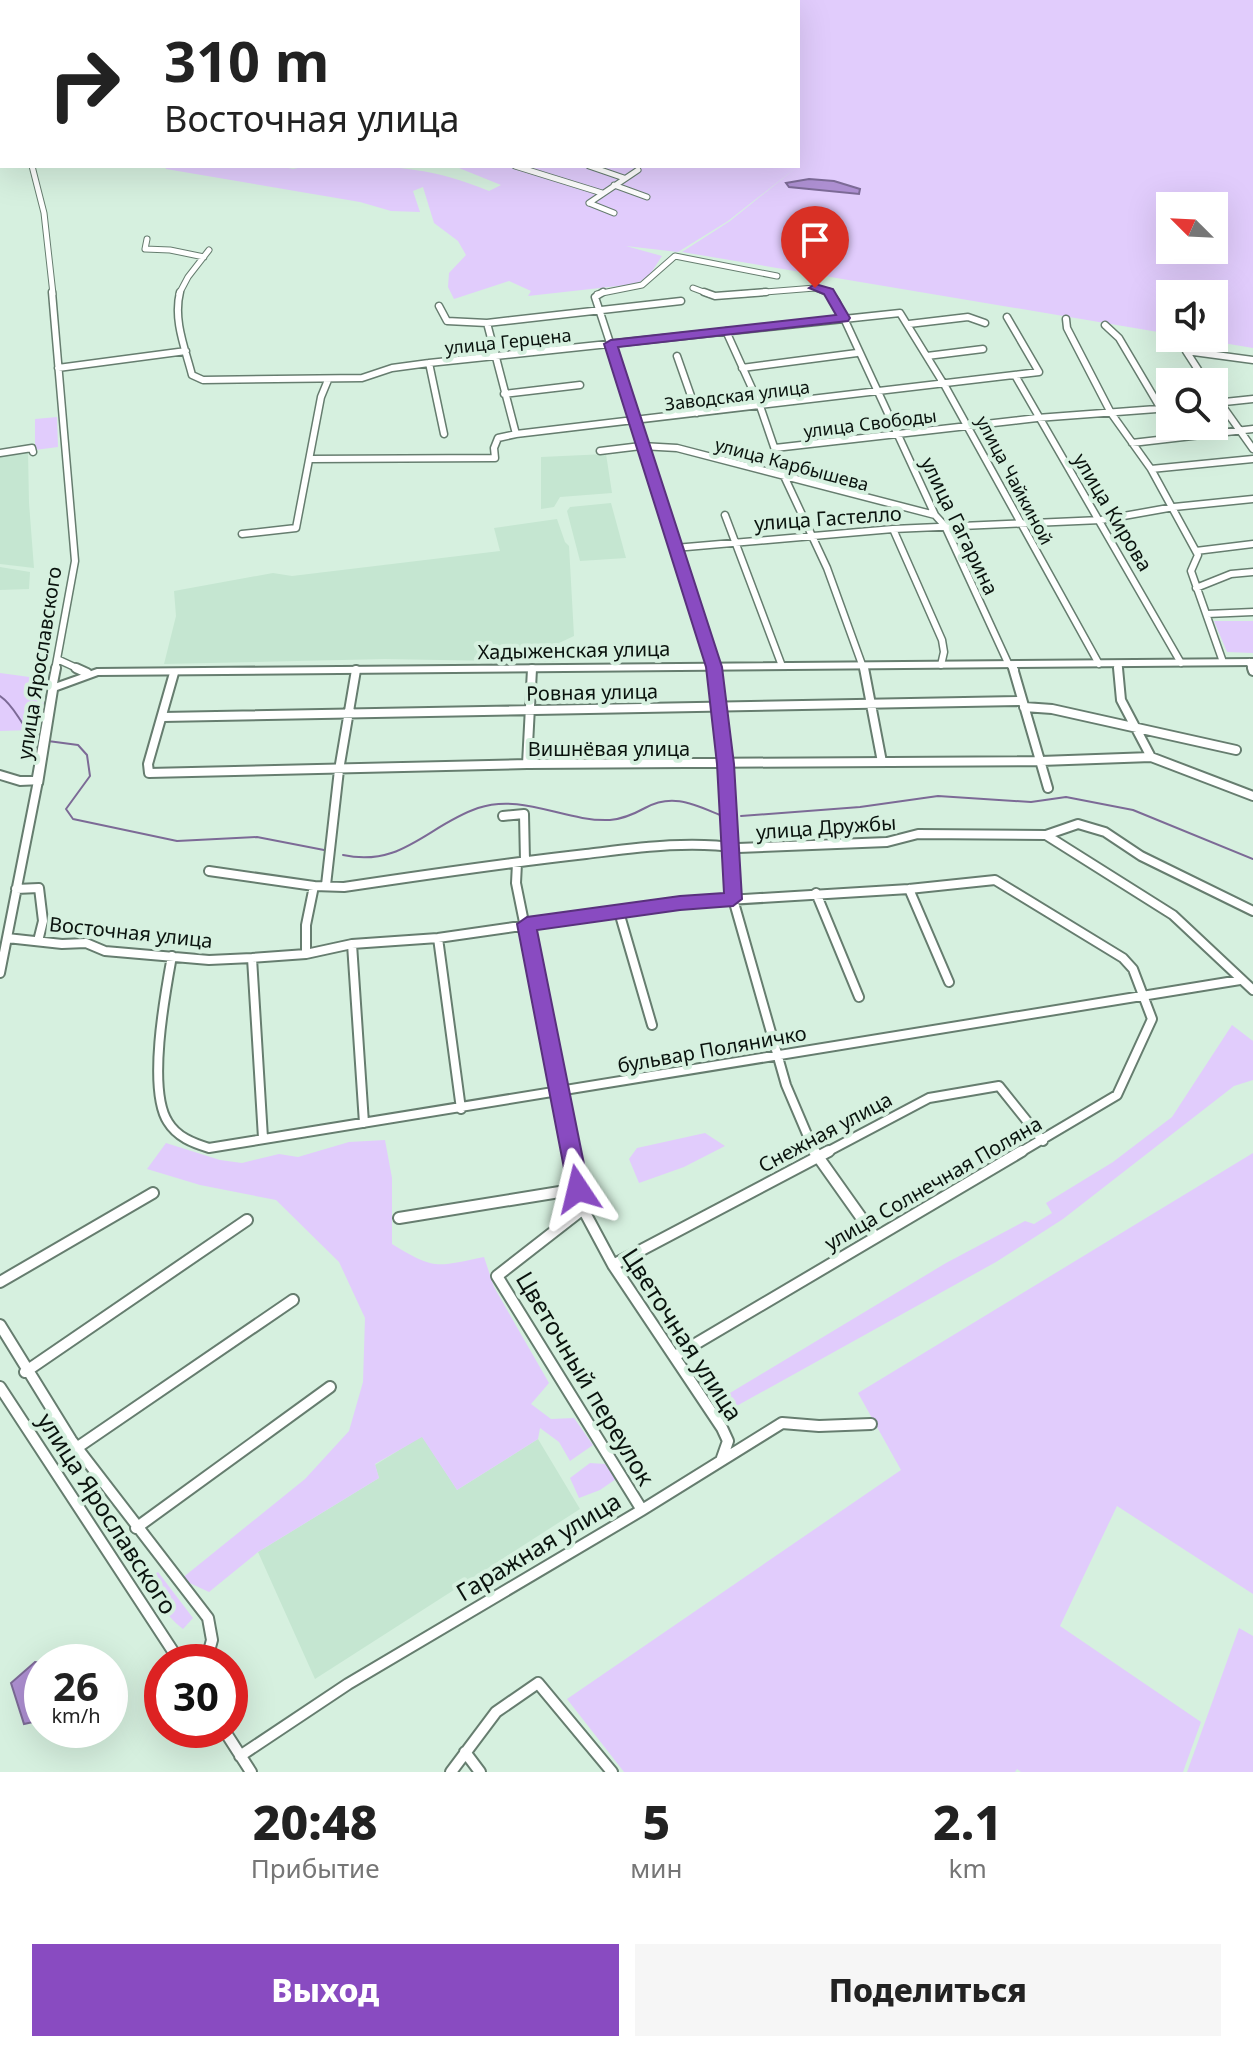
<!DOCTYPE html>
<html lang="ru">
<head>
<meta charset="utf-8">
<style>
  :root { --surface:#fff; --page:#f6f6f6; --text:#222; --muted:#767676; --accent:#894bc1 }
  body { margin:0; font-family:"Noto Sans",sans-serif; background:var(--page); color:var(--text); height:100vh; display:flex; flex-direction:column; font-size:30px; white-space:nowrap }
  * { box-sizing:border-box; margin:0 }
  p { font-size:26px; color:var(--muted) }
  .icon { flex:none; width:44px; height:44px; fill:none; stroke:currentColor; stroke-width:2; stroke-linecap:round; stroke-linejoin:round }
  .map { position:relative; height:1772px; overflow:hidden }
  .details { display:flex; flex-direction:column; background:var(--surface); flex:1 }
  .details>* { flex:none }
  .banner { position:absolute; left:0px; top:0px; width:800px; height:168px; box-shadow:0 8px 32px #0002; background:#fff; color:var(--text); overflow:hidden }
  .needle { width:52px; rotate:294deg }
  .buttons { position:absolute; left:1156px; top:192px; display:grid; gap:16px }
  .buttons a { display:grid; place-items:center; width:72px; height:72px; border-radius:0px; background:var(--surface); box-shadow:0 8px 32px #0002; font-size:40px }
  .speed { position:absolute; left:24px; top:1644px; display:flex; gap:16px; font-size:40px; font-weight:700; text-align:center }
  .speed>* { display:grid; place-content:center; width:104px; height:104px; border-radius:50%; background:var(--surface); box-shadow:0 8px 32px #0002; line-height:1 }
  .speed small { font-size:20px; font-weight:400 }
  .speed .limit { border:12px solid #d22; background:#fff; color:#111 }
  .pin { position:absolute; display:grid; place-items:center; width:68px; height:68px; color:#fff; margin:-82px -34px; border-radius:50% 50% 50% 0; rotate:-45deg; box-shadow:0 0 8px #0007 }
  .pin .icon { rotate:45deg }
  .me { position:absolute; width:88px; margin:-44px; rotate:350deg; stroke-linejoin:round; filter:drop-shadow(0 0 6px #0008) }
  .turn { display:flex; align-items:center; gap:28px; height:168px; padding:0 32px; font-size:36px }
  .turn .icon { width:104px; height:104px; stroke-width:2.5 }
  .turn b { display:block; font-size:56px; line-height:68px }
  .eta { display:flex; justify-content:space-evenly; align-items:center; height:136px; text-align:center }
  .eta b { font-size:48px; font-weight:800; line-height:56px }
  .button { display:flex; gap:16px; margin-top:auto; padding:16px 32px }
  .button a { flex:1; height:92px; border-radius:0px; background:var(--accent); color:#fff; font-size:32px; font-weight:800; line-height:92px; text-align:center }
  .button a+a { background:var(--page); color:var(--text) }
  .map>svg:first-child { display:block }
  .built { fill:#c5e6d1 }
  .green { fill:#e1ccfc; fill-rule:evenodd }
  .water { fill:#ad8fd1; stroke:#7c6a96; stroke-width:2 }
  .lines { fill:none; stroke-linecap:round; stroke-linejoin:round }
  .stream { stroke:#7c6a96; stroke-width:2 }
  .minor-far3-casing { stroke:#667d6f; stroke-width:7 }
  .minor-far2-casing { stroke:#667d6f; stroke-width:9 }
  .minor-far1-casing { stroke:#667d6f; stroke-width:12 }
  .minor-casing { stroke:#667d6f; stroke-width:14 }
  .major-casing { stroke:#667d6f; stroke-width:4 }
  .minor-far3 { stroke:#fff; stroke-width:5 }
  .minor-far2 { stroke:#fff; stroke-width:6 }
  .minor-far1 { stroke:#fff; stroke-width:8 }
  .minor { stroke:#fff; stroke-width:10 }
  .major { fill:#fff; fill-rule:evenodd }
  .route { fill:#894bc1; stroke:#59317d; stroke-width:2 }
  .labels { text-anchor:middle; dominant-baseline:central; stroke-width:8; stroke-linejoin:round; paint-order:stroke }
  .far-street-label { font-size:18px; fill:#0a130e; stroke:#d6f0df }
  .street-label { font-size:20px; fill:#0a130e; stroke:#d6f0df }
  .near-street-label { font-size:24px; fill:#0a130e; stroke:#d6f0df }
</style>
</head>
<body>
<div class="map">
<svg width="1253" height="1772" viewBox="0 0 1253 1772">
  <rect width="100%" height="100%" fill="#d6f0df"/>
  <!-- built -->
  <path class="built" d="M 28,451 L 29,503 L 34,568 L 0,564 L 0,456 Z
    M 606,454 L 612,493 L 560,497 L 554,507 L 541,509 L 541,457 Z
    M 611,503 L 626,558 L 580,561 L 567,511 L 570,507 Z
    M 557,519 L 565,542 L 569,546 L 574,636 L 559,643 L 562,659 L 557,662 L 385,659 L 164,664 L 176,616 L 174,591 L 273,573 L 292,576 L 500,551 L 494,528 Z
    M 0,567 L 30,572 L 29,589 L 0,590 Z
    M 422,1436 L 457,1490 L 538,1439 L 580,1509 L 315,1679 L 258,1552 L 379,1478 L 375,1465 Z"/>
  <!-- green -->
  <path class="green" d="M 593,0 L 1253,0 L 1253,348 L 1193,338 L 1214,338 L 1214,294 L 1170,294 L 1170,334 L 682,252 L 730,221 L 797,167 L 728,221 L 678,252 L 626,246 L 662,256 L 649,276 L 636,284 L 528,296 L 531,291 L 509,281 L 454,299 L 448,287 L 449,273 L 466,255 L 458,241 L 434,223 L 423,187 L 413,191 L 420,212 L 391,211 L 360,202 L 166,169 L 165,166 L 278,166 L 293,169 L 308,166 C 378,166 423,163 489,191 L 501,185 L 454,166 L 798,166 L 798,2 L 582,2 ZM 1170,206 L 1214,206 L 1214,250 L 1170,250 Z
    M 57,417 L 58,447 L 35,450 L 35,419 Z
    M 1214,621 L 1253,621 L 1253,653 L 1227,652 Z
    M 0,673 L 37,678 C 50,697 42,712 32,730 L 0,731 Z
    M 1232,1025 L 1253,1041 L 1253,1080 L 1234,1086 L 1063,1219 L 996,1262 L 724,1413 L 715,1402 L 946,1263 L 1025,1221 L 1034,1224 L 1052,1213 L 1046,1203 L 1113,1162 L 1172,1117 Z
    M 705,1133 L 725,1146 L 684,1167 L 639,1183 L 629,1159 L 637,1148 Z
    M 385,1140 L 392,1178 L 392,1244 C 435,1270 435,1267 484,1257 L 494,1287 L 549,1383 L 531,1404 L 551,1419 L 574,1418 L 593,1445 L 570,1461 L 559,1442 L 540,1428 L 538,1439 L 457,1490 L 422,1437 L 375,1464 L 379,1478 L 258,1552 L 209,1592 L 181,1579 L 305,1479 L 349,1431 L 363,1382 L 365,1318 L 339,1262 L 276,1200 L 200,1185 L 147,1169 L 166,1143 L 220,1160 L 242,1163 L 279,1154 L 298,1157 L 349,1142 Z
    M 1253,1153 L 1253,1594 L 1117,1506 L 1060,1626 L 1201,1722 L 1183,1772 L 1021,1772 L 1017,1769 L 1015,1772 L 624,1772 L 567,1699 L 901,1470 L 858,1393 Z
    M 590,1463 L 605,1464 L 616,1479 L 600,1490 L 579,1498 L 570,1478 Z
    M 158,1572 L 193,1618 L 183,1629 C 165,1615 155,1599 152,1576 Z
    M 1239,1628 L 1253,1636 L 1253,1772 L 1187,1772 Z"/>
  <!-- water -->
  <path class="water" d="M 809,179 L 834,181 L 860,189 L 859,194 L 789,187 L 786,183 Z
    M 35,1662 L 42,1663 L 42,1720 L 24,1724 L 11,1683 Z"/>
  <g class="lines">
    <!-- stream -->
    <path class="stream" d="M 0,696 C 18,708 20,729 40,740
      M 48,741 L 78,745 L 87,755 L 90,776 L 66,809 L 73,819 L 177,841 L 257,837 L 324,850
      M 741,816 L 860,807 L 938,796 L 1031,802 L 1066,797 L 1133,810 L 1253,859
      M 343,855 C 402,868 428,825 478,808 C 523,793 565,822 610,820 C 623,819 634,814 645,808 C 672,793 693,804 720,815"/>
    <defs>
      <path id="minor-far3" d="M 601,2 L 613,0
        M 32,166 L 44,213 L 53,294
        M 515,166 L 602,193
        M 589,166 L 624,178
        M 614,185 L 647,197
        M 589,203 L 638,170
        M 589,203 L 614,213
        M 147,239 L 145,249 L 170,250 L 204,257
        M 693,288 L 709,294
        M 179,294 L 188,277 L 209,250
        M 597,294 L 642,285 L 675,256 L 777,276
        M 741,294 L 815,288 L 830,294"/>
      <path id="minor-far2" d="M 52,292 L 75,561 L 55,670
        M 180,292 C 173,320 185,348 192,375 L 203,380 L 362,378 L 392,368 L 429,363 L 900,313 L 945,386 L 1099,664
        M 603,292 L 595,297 L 707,639 L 714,670
        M 704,292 L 715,296 L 766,292
        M 829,292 L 836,301 L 935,515 L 945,526 L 1008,663 L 1015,670
        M 439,306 L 447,321 L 487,323 L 681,301
        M 1066,319 L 1067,328 L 1111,413 L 1151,469 L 1198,555 L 1191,571 L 1223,662
        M 487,323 L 516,434
        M 909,324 L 968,317 L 985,323
        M 1105,325 L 1119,338 L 1161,409
        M 726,331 L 760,406 L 784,476 L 827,568 L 864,670
        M 1183,339 L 1186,351 L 1253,360
        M 1186,351 L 1206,382
        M 677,356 L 697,413
        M 927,356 L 983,349
        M 429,363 L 444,434
        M 58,368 L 186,351
        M 742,368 L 857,353
        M 1016,377 L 1181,663
        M 504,394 L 580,385
        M 1214,394 L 1253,449
        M 1215,403 L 1253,399
        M 1132,443 L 1253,429
        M 775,448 L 1037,418 L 1170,408
        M 600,451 L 641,446 L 677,448 L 935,515
        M 0,453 L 32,448 L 33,452
        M 311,459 L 495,458 L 494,448 L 498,438 L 516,434 L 1039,372 L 1007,317
        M 1151,469 L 1253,459
        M 725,515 L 782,666
        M 893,529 L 942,640 L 944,652 L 941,665
        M 242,534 L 296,528 L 321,397 L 328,380
        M 675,548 L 893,529 L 1101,520 L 1174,507 L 1253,499
        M 1196,551 L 1253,544
        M 1196,588 L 1231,574 L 1253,572
        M 1207,614 L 1253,612
        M 57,659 L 81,670
        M 1249,662 L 1253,670
        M 1118,664 L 1119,670"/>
      <path id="minor-far1" d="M 76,668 L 87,673
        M 714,668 L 726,764 L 733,899 L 786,1085 L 815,1153
        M 864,668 L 882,762
        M 1013,668 L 1048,788
        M 1118,668 L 1121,700 L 1151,757
        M 1252,668 L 1253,671
        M 174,673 L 148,764 L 149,773 L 527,764 L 1041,761 L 1151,757 L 1253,796
        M 52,688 L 56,668
        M 1024,707 L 1052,709 L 1236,750
        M 163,717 L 1022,701
        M 527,764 L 532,669
        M 503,816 L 524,814 L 525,861
        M 1046,835 L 1078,824 L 1105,832 L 1141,856 L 1253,911
        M 517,863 L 516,883 L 571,1153
        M 209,871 L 314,886 L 344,887 C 424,875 505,863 586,854 C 636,848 688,840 738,848 L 887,842 L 918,834 L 1046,835 L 1173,915 L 1253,990
        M 326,885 L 339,770 L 356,670
        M 16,889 L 39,888 L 43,921 L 38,941
        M 909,889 L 949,982
        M 816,893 L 859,997
        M 619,912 L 652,1025
        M 7,938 L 62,944 L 86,943 L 105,951 L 209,960 L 252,958 L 306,954 L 352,944 L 438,938 L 680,903 L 909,889 L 995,880 L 1123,958 L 1133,969 L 1152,1019 L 1117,1095 L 1019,1153
        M 438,938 L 461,1109
        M 352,944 L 364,1123
        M 306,954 L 306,925 L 314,886
        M 172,956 C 165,994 147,1090 168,1122 C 177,1137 193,1143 209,1148 L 1240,980
        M 252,958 L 263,1138
        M 0,973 L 38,781
        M 825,1153 L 929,1098 L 999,1086 L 1043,1141"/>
      <path id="minor" d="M 571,1151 L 583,1209 L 613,1265 L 722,1428 L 728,1441 L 722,1458
        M 814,1151 L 875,1237
        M 583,1209 L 497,1276 L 642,1510
        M 399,1218 L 578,1189
        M 613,1265 L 829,1151
        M 0,1282 L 153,1193
        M 0,1325 L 71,1440 L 208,1618 L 212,1640 L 206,1662
        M 675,1356 L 1022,1151
        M 25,1372 L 247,1220
        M 0,1387 L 180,1662
        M 78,1447 L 293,1300
        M 136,1528 L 330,1387
        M 224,1730 L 251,1772
        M 465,1752 L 480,1772
        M 240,1756 L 348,1684 L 642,1510 L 782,1423 L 819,1426 L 871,1424
        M 451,1772 L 496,1712 L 538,1683 L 612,1772"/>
      <path id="major" d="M 1253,659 L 1253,665 L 98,675 L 57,690 L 42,784 L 20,785 L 0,779 L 0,771 L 20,777 L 33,777 L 49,686 L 97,669 Z"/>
    </defs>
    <!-- minor-far3 casing -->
    <use href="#minor-far3" class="minor-far3-casing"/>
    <!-- minor-far2 casing -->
    <use href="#minor-far2" class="minor-far2-casing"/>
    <!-- minor-far1 casing -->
    <use href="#minor-far1" class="minor-far1-casing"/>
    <!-- minor casing -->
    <use href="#minor" class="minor-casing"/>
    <!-- major casing -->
    <use href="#major" class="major-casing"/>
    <!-- minor-far3 -->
    <use href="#minor-far3" class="minor-far3"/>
    <!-- minor-far2 -->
    <use href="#minor-far2" class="minor-far2"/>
    <!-- minor-far1 -->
    <use href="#minor-far1" class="minor-far1"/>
    <!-- minor -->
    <use href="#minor" class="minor"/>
    <!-- major -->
    <use href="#major" class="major"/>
  </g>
  <!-- route -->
  <path class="route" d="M 815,284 L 833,289 L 850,318 L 848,321 L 618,347 L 722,667 L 734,764 L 742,899 L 733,906 L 680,910 L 537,930 L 589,1189 L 586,1196 L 578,1198 L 571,1196 L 568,1189 L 517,924 L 527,917 L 680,896 L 724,893 L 717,764 L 706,667 L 604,344 L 611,340 L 836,315 L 824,294 L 809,288 Z"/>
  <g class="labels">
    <!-- far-street labels -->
    <g class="far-street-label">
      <text transform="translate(508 341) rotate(-6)">улица Герцена</text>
      <text transform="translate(737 395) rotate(-7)">Заводская улица</text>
      <text transform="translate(870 423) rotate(-7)">улица Свободы</text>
      <text transform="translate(792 464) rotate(15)">улица Карбышева</text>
      <text transform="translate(1015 480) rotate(62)">улица Чайкиной</text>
    </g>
    <!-- street labels -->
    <g class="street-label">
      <text transform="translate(1113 512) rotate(59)">улица Кирова</text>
      <text transform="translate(828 518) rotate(-4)">улица Гастелло</text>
      <text transform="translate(960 526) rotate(64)">улица Гагарина</text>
      <text transform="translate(574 650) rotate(-1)">Хадыженская улица</text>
      <text transform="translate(39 663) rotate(-81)">улица Ярославского</text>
      <text transform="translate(592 692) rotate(-1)">Ровная улица</text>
      <text x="609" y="748">Вишнёвая улица</text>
      <text transform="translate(826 827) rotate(-4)">улица Дружбы</text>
      <text transform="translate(131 932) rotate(6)">Восточная улица</text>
      <text transform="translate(712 1049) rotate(-10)">бульвар Поляничко</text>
      <text transform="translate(825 1132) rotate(-28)">Снежная улица</text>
      <text transform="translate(933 1183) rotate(-30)">улица Солнечная Поляна</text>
    </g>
    <!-- near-street labels -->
    <g class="near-street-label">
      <text transform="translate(683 1334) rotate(57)">Цветочная улица</text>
      <text transform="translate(586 1378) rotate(59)">Цветочный переулок</text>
      <text transform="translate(108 1513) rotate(57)">улица Ярославского</text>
      <text transform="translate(538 1546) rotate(-31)">Гаражная улица</text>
    </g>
  </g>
</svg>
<div class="buttons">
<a><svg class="needle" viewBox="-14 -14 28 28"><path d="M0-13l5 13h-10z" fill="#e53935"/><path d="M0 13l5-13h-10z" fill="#767676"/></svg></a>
<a><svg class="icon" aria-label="sound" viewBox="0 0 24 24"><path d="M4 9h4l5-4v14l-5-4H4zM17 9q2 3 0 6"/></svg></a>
<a><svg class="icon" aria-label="search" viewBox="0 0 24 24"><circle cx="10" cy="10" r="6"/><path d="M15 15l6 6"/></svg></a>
</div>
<div class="speed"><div>26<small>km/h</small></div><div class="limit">30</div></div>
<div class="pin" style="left:815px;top:288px;background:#d93025"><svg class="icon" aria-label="arrive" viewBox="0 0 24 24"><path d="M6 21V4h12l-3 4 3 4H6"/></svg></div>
<svg class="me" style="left:578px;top:1189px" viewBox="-20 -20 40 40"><path d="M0-17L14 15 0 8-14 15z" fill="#894bc1" stroke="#fff" stroke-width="4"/></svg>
<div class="banner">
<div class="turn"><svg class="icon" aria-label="right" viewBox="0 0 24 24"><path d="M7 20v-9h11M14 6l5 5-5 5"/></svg><div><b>310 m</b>Восточная улица</div></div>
</div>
</div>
<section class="details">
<div class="eta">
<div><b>20:48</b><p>Прибытие</p></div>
<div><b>5</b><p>мин</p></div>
<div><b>2.1</b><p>km</p></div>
</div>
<div class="button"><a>Выход</a><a>Поделиться</a></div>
</section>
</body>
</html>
